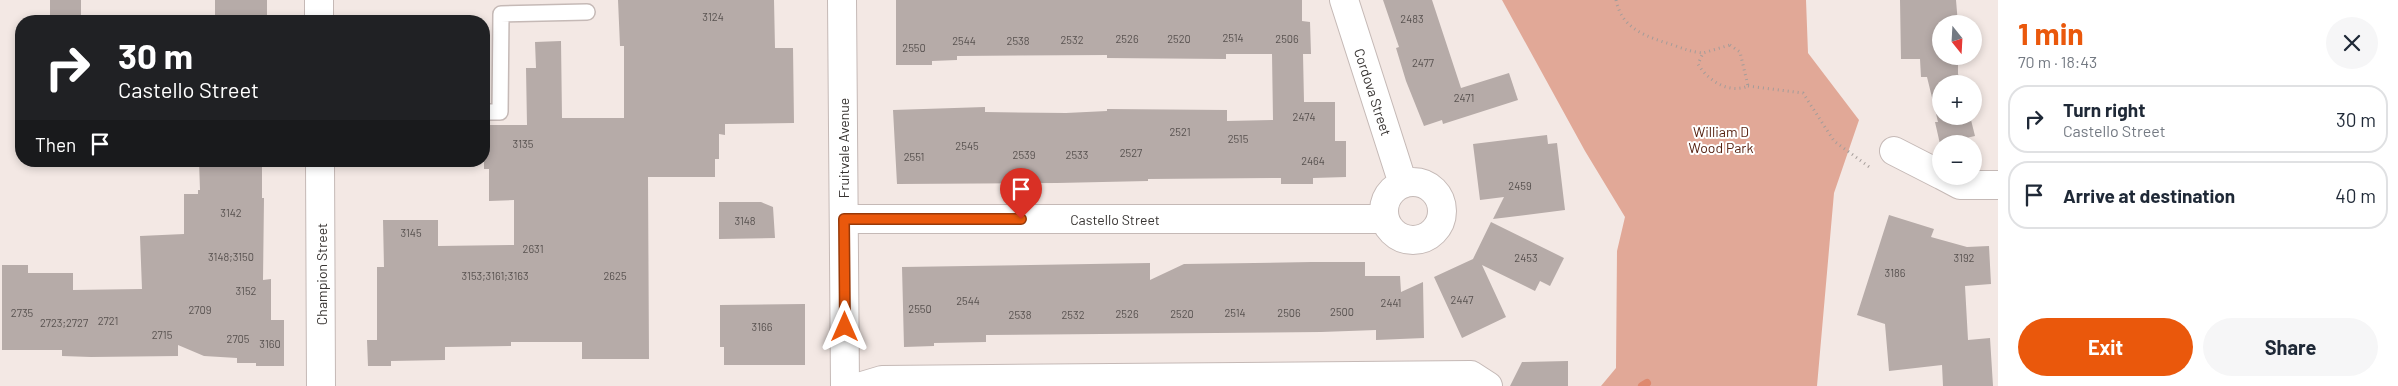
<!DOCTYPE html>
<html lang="en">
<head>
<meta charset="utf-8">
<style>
  :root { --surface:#fff; --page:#f6f6f7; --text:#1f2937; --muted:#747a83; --line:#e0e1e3; --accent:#ea580c }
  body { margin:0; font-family:Barlow,sans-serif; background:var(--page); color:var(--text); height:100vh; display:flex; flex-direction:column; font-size:19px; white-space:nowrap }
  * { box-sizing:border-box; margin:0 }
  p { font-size:16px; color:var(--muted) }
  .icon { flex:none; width:28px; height:28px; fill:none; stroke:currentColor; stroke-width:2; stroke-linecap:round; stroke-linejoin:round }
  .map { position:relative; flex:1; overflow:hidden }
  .drawer { display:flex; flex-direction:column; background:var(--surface); width:400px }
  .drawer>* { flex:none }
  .top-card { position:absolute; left:15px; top:15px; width:475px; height:152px; border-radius:20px; box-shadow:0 2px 8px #0003; background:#202124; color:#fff; overflow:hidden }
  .needle { width:32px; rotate:162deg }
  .fabs { position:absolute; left:1932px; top:15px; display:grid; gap:10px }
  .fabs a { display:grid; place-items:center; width:50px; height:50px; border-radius:50%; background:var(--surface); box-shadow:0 2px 8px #0003; font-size:25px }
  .pin { position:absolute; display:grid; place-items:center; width:42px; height:42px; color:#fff; margin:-51px -21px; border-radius:50% 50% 50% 0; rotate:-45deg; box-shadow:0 0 5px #0007 }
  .pin .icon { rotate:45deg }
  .me { position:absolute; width:55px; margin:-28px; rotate:0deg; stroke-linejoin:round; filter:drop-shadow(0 0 4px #0008) }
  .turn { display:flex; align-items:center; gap:18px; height:105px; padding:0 20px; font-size:22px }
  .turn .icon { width:65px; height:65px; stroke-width:2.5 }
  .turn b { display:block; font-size:35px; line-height:42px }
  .then { display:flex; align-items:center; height:48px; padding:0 20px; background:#0003; gap:10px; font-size:19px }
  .round { display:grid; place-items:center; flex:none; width:52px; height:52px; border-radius:26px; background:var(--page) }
  .headline { display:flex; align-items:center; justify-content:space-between; height:85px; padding:0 20px }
  h1 { font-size:30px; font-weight:700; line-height:38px; color:var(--accent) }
  .primary-button { display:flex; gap:10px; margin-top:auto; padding:10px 20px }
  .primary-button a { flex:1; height:58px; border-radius:30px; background:var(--accent); color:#fff; font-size:20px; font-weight:700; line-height:58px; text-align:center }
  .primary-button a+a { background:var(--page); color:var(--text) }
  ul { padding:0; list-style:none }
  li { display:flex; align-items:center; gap:15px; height:68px; margin:0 10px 8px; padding:0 10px; border:2px solid var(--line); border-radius:20px }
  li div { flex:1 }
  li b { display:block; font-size:19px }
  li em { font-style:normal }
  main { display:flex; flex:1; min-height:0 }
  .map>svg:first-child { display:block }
  .green { fill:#e1a897 }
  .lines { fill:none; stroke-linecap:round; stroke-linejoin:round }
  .stream { stroke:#de896f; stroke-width:8 }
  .building { fill:#b6aba8 }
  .service-casing { stroke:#c5b9b6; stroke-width:18 }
  .minor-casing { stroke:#c5b9b6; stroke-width:30 }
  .secondary-casing { stroke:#c5b9b6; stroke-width:30 }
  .path { stroke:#a49c99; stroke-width:3; stroke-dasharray:1 4; stroke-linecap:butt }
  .service { stroke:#fff; stroke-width:15 }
  .minor { stroke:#fff; stroke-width:28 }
  .secondary { stroke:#fff; stroke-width:28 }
  .route-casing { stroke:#983908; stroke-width:12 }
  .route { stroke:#ea580c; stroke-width:9 }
  .labels { text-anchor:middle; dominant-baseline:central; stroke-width:4; stroke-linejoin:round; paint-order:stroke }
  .number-label { font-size:11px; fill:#585250 }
  .street-label { font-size:14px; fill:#383432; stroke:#fff }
  .park-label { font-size:14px; fill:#541f0e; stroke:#fff }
</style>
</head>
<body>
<main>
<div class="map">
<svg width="1998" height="386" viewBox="0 0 1998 386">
  <rect width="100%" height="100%" fill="#f3e8e4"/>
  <!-- green -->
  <path class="green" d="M 1502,0 L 1806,0 L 1808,53 L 1859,120 L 1834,193 L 1817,386 L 1601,386 L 1616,368 L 1617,251 L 1625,217 L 1585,151 Z"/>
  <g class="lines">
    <!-- stream -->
    <path class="stream" d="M 1642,386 L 1647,383"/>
  </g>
  <!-- building -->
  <path class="building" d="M 50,0 L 81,0 L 81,21 L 50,21 Z
    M 215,0 L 267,0 L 267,21 L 215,21 Z
    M 618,0 L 774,0 L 775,48 L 793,48 L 794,123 L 725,124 L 725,135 L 719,134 L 719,159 L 715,159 L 715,177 L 648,177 L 649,359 L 582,359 L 582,342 L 511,342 L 511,346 L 445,347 L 445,360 L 391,361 L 391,366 L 368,366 L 367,340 L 377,340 L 377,267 L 384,267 L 383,220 L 438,220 L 438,246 L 514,245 L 514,200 L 489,201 L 489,169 L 484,169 L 484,125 L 527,125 L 526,68 L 536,68 L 535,42 L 561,41 L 562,118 L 624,118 L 624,46 L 620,46 Z
    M 896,0 L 1302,0 L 1302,21 L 1310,22 L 1311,54 L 1303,54 L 1304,102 L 1335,102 L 1335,141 L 1346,141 L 1346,177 L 1313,178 L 1313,184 L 1281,184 L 1281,178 L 1148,179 L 1148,181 L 1057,183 L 897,184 L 893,110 L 985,107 L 985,112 L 1066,113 L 1107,111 L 1107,109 L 1227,110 L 1227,121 L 1273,120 L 1272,54 L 1226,54 L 1226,59 L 1107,58 L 1107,55 L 957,56 L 957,60 L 932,61 L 932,65 L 896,65 Z
    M 1383,0 L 1432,0 L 1461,88 L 1509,73 L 1518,100 L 1443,124 L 1442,120 L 1424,126 L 1406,81 L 1396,48 L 1399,47 Z
    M 1900,0 L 1956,0 L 1958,24 L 1941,24 L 1941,56 L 1958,56 L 1958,74 L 1962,84 L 1941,84 L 1941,116 L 1970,116 L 1975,136 L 1940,144 L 1935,122 L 1938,122 L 1927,77 L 1921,77 L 1920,59 L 1901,59 Z
    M 1547,135 L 1548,144 L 1557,143 L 1565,210 L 1493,219 L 1504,197 L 1480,200 L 1473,144 Z
    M 199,161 L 262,161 L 262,198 L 264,198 L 263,280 L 271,279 L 271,320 L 284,320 L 284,366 L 256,366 L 256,363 L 237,363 L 237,358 L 204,356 L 178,345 L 178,356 L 91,357 L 62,356 L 62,350 L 2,350 L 2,265 L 28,265 L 28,273 L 73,273 L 73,290 L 142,289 L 140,236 L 184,234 L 184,194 L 198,194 L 198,190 L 200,190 Z
    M 719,202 L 761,202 L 773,207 L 775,238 L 719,239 Z
    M 1889,215 L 1934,229 L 1931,237 L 1967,247 L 1989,246 L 1991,284 L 1965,286 L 1968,340 L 1990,338 L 1993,386 L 1943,386 L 1942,365 L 1889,371 L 1885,324 L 1857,315 Z
    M 1491,222 L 1564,258 L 1550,286 L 1540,281 L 1535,291 L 1482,265 L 1506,317 L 1462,338 L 1434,277 L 1473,259 Z
    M 1312,262 L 1365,262 L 1365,276 L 1400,276 L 1401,292 L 1423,282 L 1424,338 L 1376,340 L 1376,330 L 1321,332 L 986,335 L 986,342 L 934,343 L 934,346 L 904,347 L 902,267 L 1150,263 L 1150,280 L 1184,264 Z
    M 805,304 L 805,365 L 724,365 L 724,347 L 720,347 L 720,305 Z
    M 1568,361 L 1568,386 L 1510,386 L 1522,362 Z"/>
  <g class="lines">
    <defs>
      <path id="service" d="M 484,112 L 500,112 L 501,14 L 587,12"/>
      <path id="minor" d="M 319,0 L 319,21
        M 1344,0 L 1403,184
        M 1894,151 L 1941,175
        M 320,161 L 321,386
        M 1943,176 L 1960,185 L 1998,185
        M1384 211a29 29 0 1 1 58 0a29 29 0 1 1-58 0Z
        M 844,219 L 1385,219
        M 862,386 L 882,380 L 1471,375 L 1488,386"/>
      <path id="secondary" d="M 842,0 L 845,386"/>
    </defs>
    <!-- service casing -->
    <use href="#service" class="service-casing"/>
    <!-- minor casing -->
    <use href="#minor" class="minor-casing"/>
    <!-- secondary casing -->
    <use href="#secondary" class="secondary-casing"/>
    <!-- path -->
    <path class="path" d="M 1616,0 C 1622,30 1648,37 1673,45 C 1684,49 1692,52 1703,53
      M 1730,45 L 1740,52 L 1748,86 C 1729,94 1708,81 1698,64 L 1703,53 Z
      M 1748,86 L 1803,93 L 1834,141 L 1872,169"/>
    <!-- service -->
    <use href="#service" class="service"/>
    <!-- minor -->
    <use href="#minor" class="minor"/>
    <!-- secondary -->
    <use href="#secondary" class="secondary"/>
  </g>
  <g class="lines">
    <defs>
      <path id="route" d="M 845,327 L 844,219 L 1021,219"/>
    </defs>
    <!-- route casing -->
    <use href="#route" class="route-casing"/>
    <!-- route -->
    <use href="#route" class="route"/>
  </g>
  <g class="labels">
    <!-- number labels -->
    <g class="number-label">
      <text x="713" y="16">3124</text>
      <text x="1412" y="18">2483</text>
      <text x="1233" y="37">2514</text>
      <text x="1127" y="38">2526</text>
      <text x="1179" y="38">2520</text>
      <text x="1287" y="38">2506</text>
      <text x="1072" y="39">2532</text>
      <text x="964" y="40">2544</text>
      <text x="1018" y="40">2538</text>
      <text x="914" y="47">2550</text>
      <text x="1423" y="62">2477</text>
      <text x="1464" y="97">2471</text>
      <text x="1304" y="116">2474</text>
      <text x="1180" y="131">2521</text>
      <text x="1238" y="138">2515</text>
      <text x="523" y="143">3135</text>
      <text x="967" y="145">2545</text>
      <text x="1131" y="152">2527</text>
      <text x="1024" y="154">2539</text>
      <text x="1077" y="154">2533</text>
      <text x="914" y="156">2551</text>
      <text x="1313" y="160">2464</text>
      <text x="1520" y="185">2459</text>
      <text x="231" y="212">3142</text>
      <text x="745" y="220">3148</text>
      <text x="411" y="232">3145</text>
      <text x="533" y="248">2631</text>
      <text x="231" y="256">3148;3150</text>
      <text x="1526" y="257">2453</text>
      <text x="1964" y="257">3192</text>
      <text x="1895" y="272">3186</text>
      <text x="495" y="275">3153;3161;3163</text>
      <text x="615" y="275">2625</text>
      <text x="246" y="290">3152</text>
      <text x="1462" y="299">2447</text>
      <text x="968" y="300">2544</text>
      <text x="1391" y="302">2441</text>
      <text x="920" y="308">2550</text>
      <text x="200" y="309">2709</text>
      <text x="1342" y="311">2500</text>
      <text x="22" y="312">2735</text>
      <text x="1235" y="312">2514</text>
      <text x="1289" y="312">2506</text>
      <text x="1127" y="313">2526</text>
      <text x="1182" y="313">2520</text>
      <text x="1020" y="314">2538</text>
      <text x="1073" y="314">2532</text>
      <text x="108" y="320">2721</text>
      <text x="64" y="322">2723;2727</text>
      <text x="762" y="326">3166</text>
      <text x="162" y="334">2715</text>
      <text x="238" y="338">2705</text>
      <text x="270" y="343">3160</text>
    </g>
    <!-- street labels -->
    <g class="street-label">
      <text transform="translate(1373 92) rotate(72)">Cordova Street</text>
      <text transform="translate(843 148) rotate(-90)">Fruitvale Avenue</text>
      <text x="1115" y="219">Castello Street</text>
      <text transform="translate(321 274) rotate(-90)">Champion Street</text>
    </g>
    <!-- park labels -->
    <g class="park-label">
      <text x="1721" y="131">William D<tspan x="1721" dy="16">Wood Park</tspan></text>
    </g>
  </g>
</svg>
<div class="fabs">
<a><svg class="needle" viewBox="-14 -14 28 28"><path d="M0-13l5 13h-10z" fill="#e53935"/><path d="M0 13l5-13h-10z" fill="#747a83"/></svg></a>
<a>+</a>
<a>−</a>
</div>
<div class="pin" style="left:1021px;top:219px;background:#d93025"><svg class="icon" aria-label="arrive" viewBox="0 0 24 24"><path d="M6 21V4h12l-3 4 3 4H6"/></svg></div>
<svg class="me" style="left:845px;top:327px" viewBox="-20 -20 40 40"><path d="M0-17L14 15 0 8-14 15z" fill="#ea580c" stroke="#fff" stroke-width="4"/></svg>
<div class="top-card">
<div class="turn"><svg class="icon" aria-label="right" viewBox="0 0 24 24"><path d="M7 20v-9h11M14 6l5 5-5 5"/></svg><div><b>30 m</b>Castello Street</div></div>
<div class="then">Then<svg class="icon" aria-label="arrive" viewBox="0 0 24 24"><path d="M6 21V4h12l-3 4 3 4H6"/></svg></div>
</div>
</div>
<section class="drawer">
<div class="headline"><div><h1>1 min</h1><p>70 m · 18:43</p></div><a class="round"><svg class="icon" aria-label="close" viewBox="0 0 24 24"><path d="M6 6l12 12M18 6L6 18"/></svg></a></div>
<ul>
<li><svg class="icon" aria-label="right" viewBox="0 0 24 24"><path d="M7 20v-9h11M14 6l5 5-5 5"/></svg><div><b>Turn right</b><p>Castello Street</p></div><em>30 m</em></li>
<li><svg class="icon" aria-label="arrive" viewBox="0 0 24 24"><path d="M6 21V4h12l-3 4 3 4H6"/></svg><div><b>Arrive at destination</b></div><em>40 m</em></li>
</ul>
<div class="primary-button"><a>Exit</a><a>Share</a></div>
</section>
</main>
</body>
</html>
